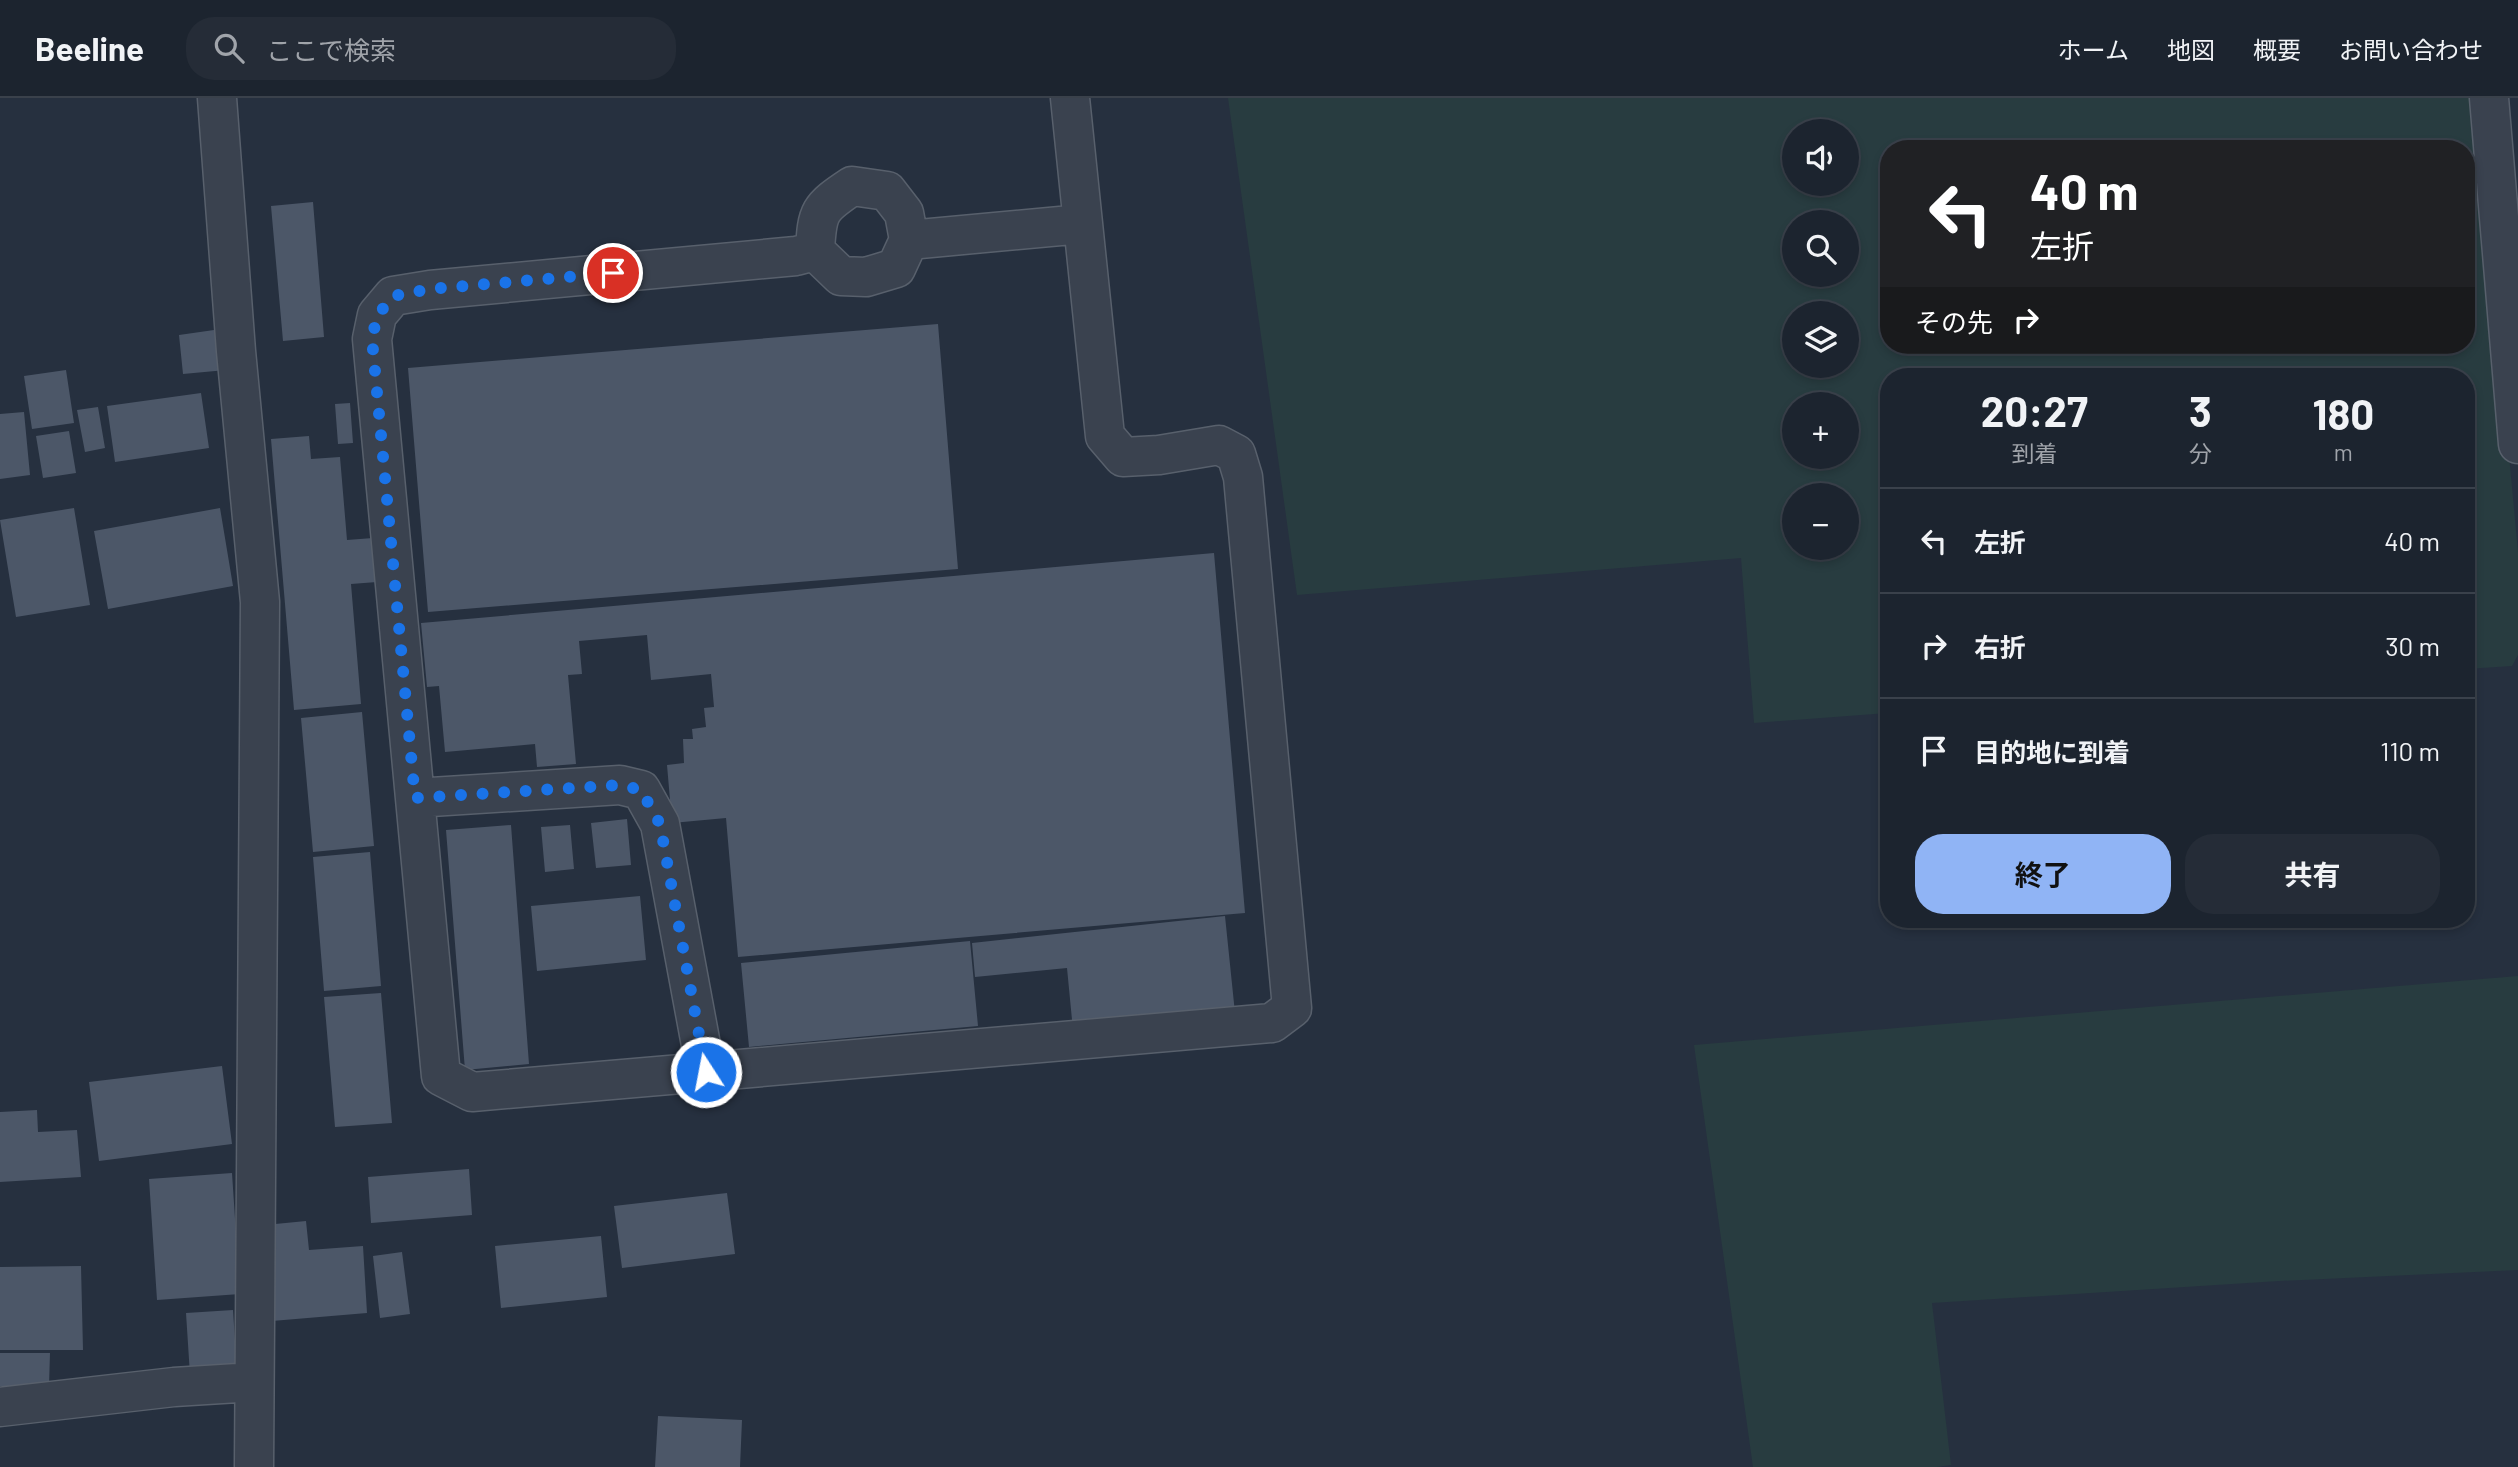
<!DOCTYPE html>
<html lang="ja">
<head>
<meta charset="utf-8">
<style>
  :root { --surface:#1c242f; --page:#252c37; --text:#f1f3f6; --muted:#a0a4aa; --line:#3a414b; --accent:#90b4f5 }
  body { margin:0; font-family:Barlow,"Noto Sans JP",sans-serif; background:var(--page); color:var(--text); height:100vh; display:flex; flex-direction:column; font-size:26px; white-space:nowrap }
  * { box-sizing:border-box; margin:0 }
  p { font-size:23px; color:var(--muted) }
  .icon { flex:none; width:38px; height:38px; fill:none; stroke:currentColor; stroke-width:2; stroke-linecap:round; stroke-linejoin:round }
  .map { position:relative; flex:1; overflow:hidden }
  .drawer { position:absolute; left:1880px; top:270px; width:595px; height:560px; display:flex; flex-direction:column; background:var(--surface); border-radius:28px; box-shadow:0 4px 10px #0003,0 0 0 2px var(--line) }
  .drawer>* { flex:none }
  .top-card { position:absolute; left:1880px; top:42px; width:595px; height:214px; border-radius:28px; box-shadow:0 4px 10px #0003,0 0 0 2px var(--line); background:#202124; color:#fff; overflow:hidden }
  .fabs { position:absolute; left:1782px; top:21px; display:grid; gap:14px }
  .fabs a { display:grid; place-items:center; width:77px; height:77px; border-radius:50%; background:var(--surface); box-shadow:0 4px 10px #0003,0 0 0 2px var(--line); font-size:35px }
  .pin { position:absolute; display:grid; place-items:center; width:60px; height:60px; color:#fff; margin:-30px; border:4px solid #fff; border-radius:50%; box-shadow:0 2px 7px #0007 }
  .me { position:absolute; width:77px; margin:-38px; rotate:349deg; stroke-linejoin:round; filter:drop-shadow(0 0 5px #0008) }
  .turn { display:flex; align-items:center; gap:24px; height:147px; padding:0 35px; font-size:32px }
  .turn .icon { width:91px; height:91px; stroke-width:2.5 }
  .turn b { display:block; font-size:49px; line-height:60px }
  .then { display:flex; align-items:center; height:66px; padding:0 35px; background:#0003; gap:14px; font-size:26px }
  .eta { display:flex; justify-content:space-evenly; align-items:center; height:119px; text-align:center }
  .eta b { font-size:42px; font-weight:700; line-height:49px }
  .cta { display:flex; gap:14px; margin-top:auto; padding:14px 35px }
  .cta a { flex:1; height:80px; border-radius:28px; background:var(--accent); color:#111; font-size:28px; font-weight:700; line-height:80px; text-align:center }
  .cta a+a { background:var(--page); color:var(--text) }
  ul { padding:0; list-style:none }
  li { display:flex; align-items:center; gap:21px; height:105px; padding:0 35px; border-top:2px solid var(--line) }
  li div { flex:1 }
  li b { display:block; font-size:26px }
  li em { font-style:normal }
  header { display:flex; align-items:center; gap:42px; box-sizing:border-box; height:98px; padding:0 35px; background:var(--surface); border-bottom:2px solid var(--line) }
  header strong { font-size:33px }
  nav { display:flex; gap:38px; margin-inline-start:auto; font-size:24px }
  .search { width:490px; height:63px; background:var(--page); display:flex; align-items:center; gap:18px; box-sizing:border-box; padding:0 24px; border-radius:28px; color:var(--muted); font-size:26px }
  .map>svg:first-child { display:block }
  .green { fill:#283c40; fill-rule:evenodd }
  .building { fill:#4c5768 }
  .lines { fill:none; stroke-linecap:round; stroke-linejoin:round }
  .minor-casing { stroke:#58606c; stroke-width:41 }
  .minor { stroke:#3a424f; stroke-width:38 }
  .route { stroke:#1a73e8; stroke-width:12; stroke-dasharray:0 21.6 }
</style>
</head>
<body>
<header>
<strong>Beeline</strong>
<div class="search"><svg class="icon" aria-label="search" viewBox="0 0 24 24"><circle cx="10" cy="10" r="6"/><path d="M15 15l6 6"/></svg>ここで検索</div>
<nav><a>ホーム</a><a>地図</a><a>概要</a><a>お問い合わせ</a></nav>
</header>
<div class="map">
<svg width="2518" height="1369" viewBox="0 0 2518 1369">
  <rect width="100%" height="100%" fill="#26303f"/>
  <!-- green -->
  <path class="green" d="M 1228,0 L 2476,0 L 2518,454 L 2518,557 L 2512,568 L 2466,571 L 2466,278 L 1888,278 L 1888,615 L 1754,625 L 1741,460 L 1297,497 ZM 1794,33 L 1846,33 L 1846,86 L 1794,86 ZM 1888,51 L 2466,51 L 2466,247 L 1888,247 ZM 1794,124 L 1846,124 L 1846,177 L 1794,177 ZM 1794,215 L 1846,215 L 1846,268 L 1794,268 ZM 1794,306 L 1846,306 L 1846,359 L 1794,359 ZM 1794,397 L 1846,397 L 1846,450 L 1794,450 Z
    M 2518,878 L 2518,1172 L 2279,1183 L 1932,1205 L 1951,1367 L 1937,1369 L 1753,1369 L 1694,947 Z"/>
  <!-- building -->
  <path class="building" d="M 313,104 L 324,239 L 283,243 L 271,108 Z
    M 938,226 L 958,471 L 428,514 L 408,270 Z
    M 221,231 L 226,272 L 183,276 L 179,237 Z
    M 66,272 L 74,325 L 32,331 L 24,278 Z
    M 201,295 L 209,350 L 115,364 L 107,308 Z
    M 350,305 L 353,345 L 338,346 L 335,306 Z
    M 98,309 L 105,350 L 85,354 L 77,312 Z
    M 24,314 L 30,377 L 0,381 L 0,316 Z
    M 69,333 L 76,375 L 43,380 L 36,338 Z
    M 309,338 L 311,361 L 340,359 L 347,442 L 373,440 L 377,484 L 351,486 L 361,606 L 294,612 L 271,341 Z
    M 74,410 L 90,507 L 16,519 L 0,422 Z
    M 220,410 L 233,488 L 108,511 L 94,433 Z
    M 1214,455 L 1245,815 L 738,859 L 726,720 L 672,725 L 667,667 L 684,665 L 683,641 L 693,641 L 692,631 L 706,629 L 704,610 L 714,609 L 711,576 L 651,582 L 647,537 L 579,543 L 582,576 L 568,577 L 576,666 L 537,669 L 535,646 L 445,654 L 439,588 L 427,589 L 421,525 Z
    M 362,614 L 374,748 L 313,754 L 301,620 Z
    M 627,721 L 631,767 L 596,770 L 591,725 Z
    M 511,727 L 529,966 L 465,972 L 446,732 Z
    M 570,727 L 574,771 L 545,774 L 541,729 Z
    M 370,754 L 381,888 L 324,893 L 313,759 Z
    M 640,798 L 646,862 L 537,873 L 531,808 Z
    M 1225,818 L 1235,915 L 1073,932 L 1067,870 L 975,879 L 972,845 Z
    M 970,843 L 978,928 L 749,949 L 741,865 Z
    M 381,895 L 392,1025 L 335,1029 L 324,899 Z
    M 222,968 L 232,1046 L 99,1063 L 89,984 Z
    M 37,1012 L 38,1034 L 77,1032 L 81,1079 L 0,1084 L 0,1014 Z
    M 469,1071 L 472,1117 L 371,1125 L 368,1079 Z
    M 232,1075 L 240,1196 L 157,1202 L 149,1081 Z
    M 727,1095 L 735,1156 L 622,1170 L 614,1108 Z
    M 306,1123 L 309,1152 L 363,1148 L 367,1215 L 272,1223 L 265,1127 Z
    M 601,1138 L 607,1199 L 501,1210 L 495,1148 Z
    M 402,1154 L 410,1216 L 380,1220 L 373,1158 Z
    M 81,1168 L 83,1252 L 0,1252 L 0,1169 Z
    M 233,1212 L 237,1274 L 190,1277 L 186,1215 Z
    M 0,1255 L 50,1255 L 49,1288 L 0,1288 Z
    M 658,1318 L 742,1322 L 740,1369 L 655,1369 Z"/>
  <g class="lines">
    <defs>
      <path id="minor" d="M 217,0 L 236,253 L 260,504 L 254,1369
        M 2489,0 L 2518,346
        M 852,88 L 887,93 L 904,115 L 909,142 L 896,170 L 866,179 L 841,178 L 815,153 C 817,113 819,110 852,88 Z
        M 909,142 L 1082,126
        M 815,153 L 796,158 L 430,192 L 393,198 L 377,217 L 372,241 L 441,978 L 472,994 L 1272,925 L 1292,910 L 1243,379 L 1236,356 L 1219,347 L 1159,357 L 1123,359 L 1105,338 L 1070,0
        M 415,700 L 620,687 L 641,692 L 660,726 L 706,974
        M 0,1309 L 174,1289 L 254,1284"/>
    </defs>
    <!-- minor casing -->
    <use href="#minor" class="minor-casing"/>
    <!-- minor -->
    <use href="#minor" class="minor"/>
  </g>
  <g class="lines">
    <!-- route -->
    <path class="route" d="M 613,175 L 430,191 L 393,198 L 377,218 L 372,241 L 415,700 L 620,687 L 641,692 L 660,726 L 706,974"/>
  </g>
</svg>
<div class="fabs">
<a><svg class="icon" aria-label="sound" viewBox="0 0 24 24"><path d="M4 9h4l5-4v14l-5-4H4zM17 9q2 3 0 6"/></svg></a>
<a><svg class="icon" aria-label="search" viewBox="0 0 24 24"><circle cx="10" cy="10" r="6"/><path d="M15 15l6 6"/></svg></a>
<a><svg class="icon" aria-label="layers" viewBox="0 0 24 24"><path d="M12 4l9 5-9 5-9-5zM3 14l9 5 9-5"/></svg></a>
<a>+</a>
<a>−</a>
</div>
<div class="pin" style="left:613px;top:175px;background:#d93025"><svg class="icon" aria-label="arrive" viewBox="0 0 24 24"><path d="M6 21V4h12l-3 4 3 4H6"/></svg></div>
<svg class="me" style="left:706px;top:974px" viewBox="-20 -20 40 40"><circle r="17" fill="#1a73e8" stroke="#fff" stroke-width="3"/><path d="M0-11L8 9 0 5-8 9z" fill="#fff"/></svg>
<div class="top-card">
<div class="turn"><svg class="icon" aria-label="left" viewBox="0 0 24 24"><path d="M17 20v-9H6M10 6l-5 5 5 5"/></svg><div><b>40 m</b>左折</div></div>
<div class="then">その先<svg class="icon" aria-label="right" viewBox="0 0 24 24"><path d="M7 20v-9h11M14 6l5 5-5 5"/></svg></div>
</div>
<section class="drawer">
<div class="eta">
<div><b>20:27</b><p>到着</p></div>
<div><b>3</b><p>分</p></div>
<div><b>180</b><p>m</p></div>
</div>
<ul>
<li><svg class="icon" aria-label="left" viewBox="0 0 24 24"><path d="M17 20v-9H6M10 6l-5 5 5 5"/></svg><div><b>左折</b></div><em>40 m</em></li>
<li><svg class="icon" aria-label="right" viewBox="0 0 24 24"><path d="M7 20v-9h11M14 6l5 5-5 5"/></svg><div><b>右折</b></div><em>30 m</em></li>
<li><svg class="icon" aria-label="arrive" viewBox="0 0 24 24"><path d="M6 21V4h12l-3 4 3 4H6"/></svg><div><b>目的地に到着</b></div><em>110 m</em></li>
</ul>
<div class="cta"><a>終了</a><a>共有</a></div>
</section>
</div>
</body>
</html>
